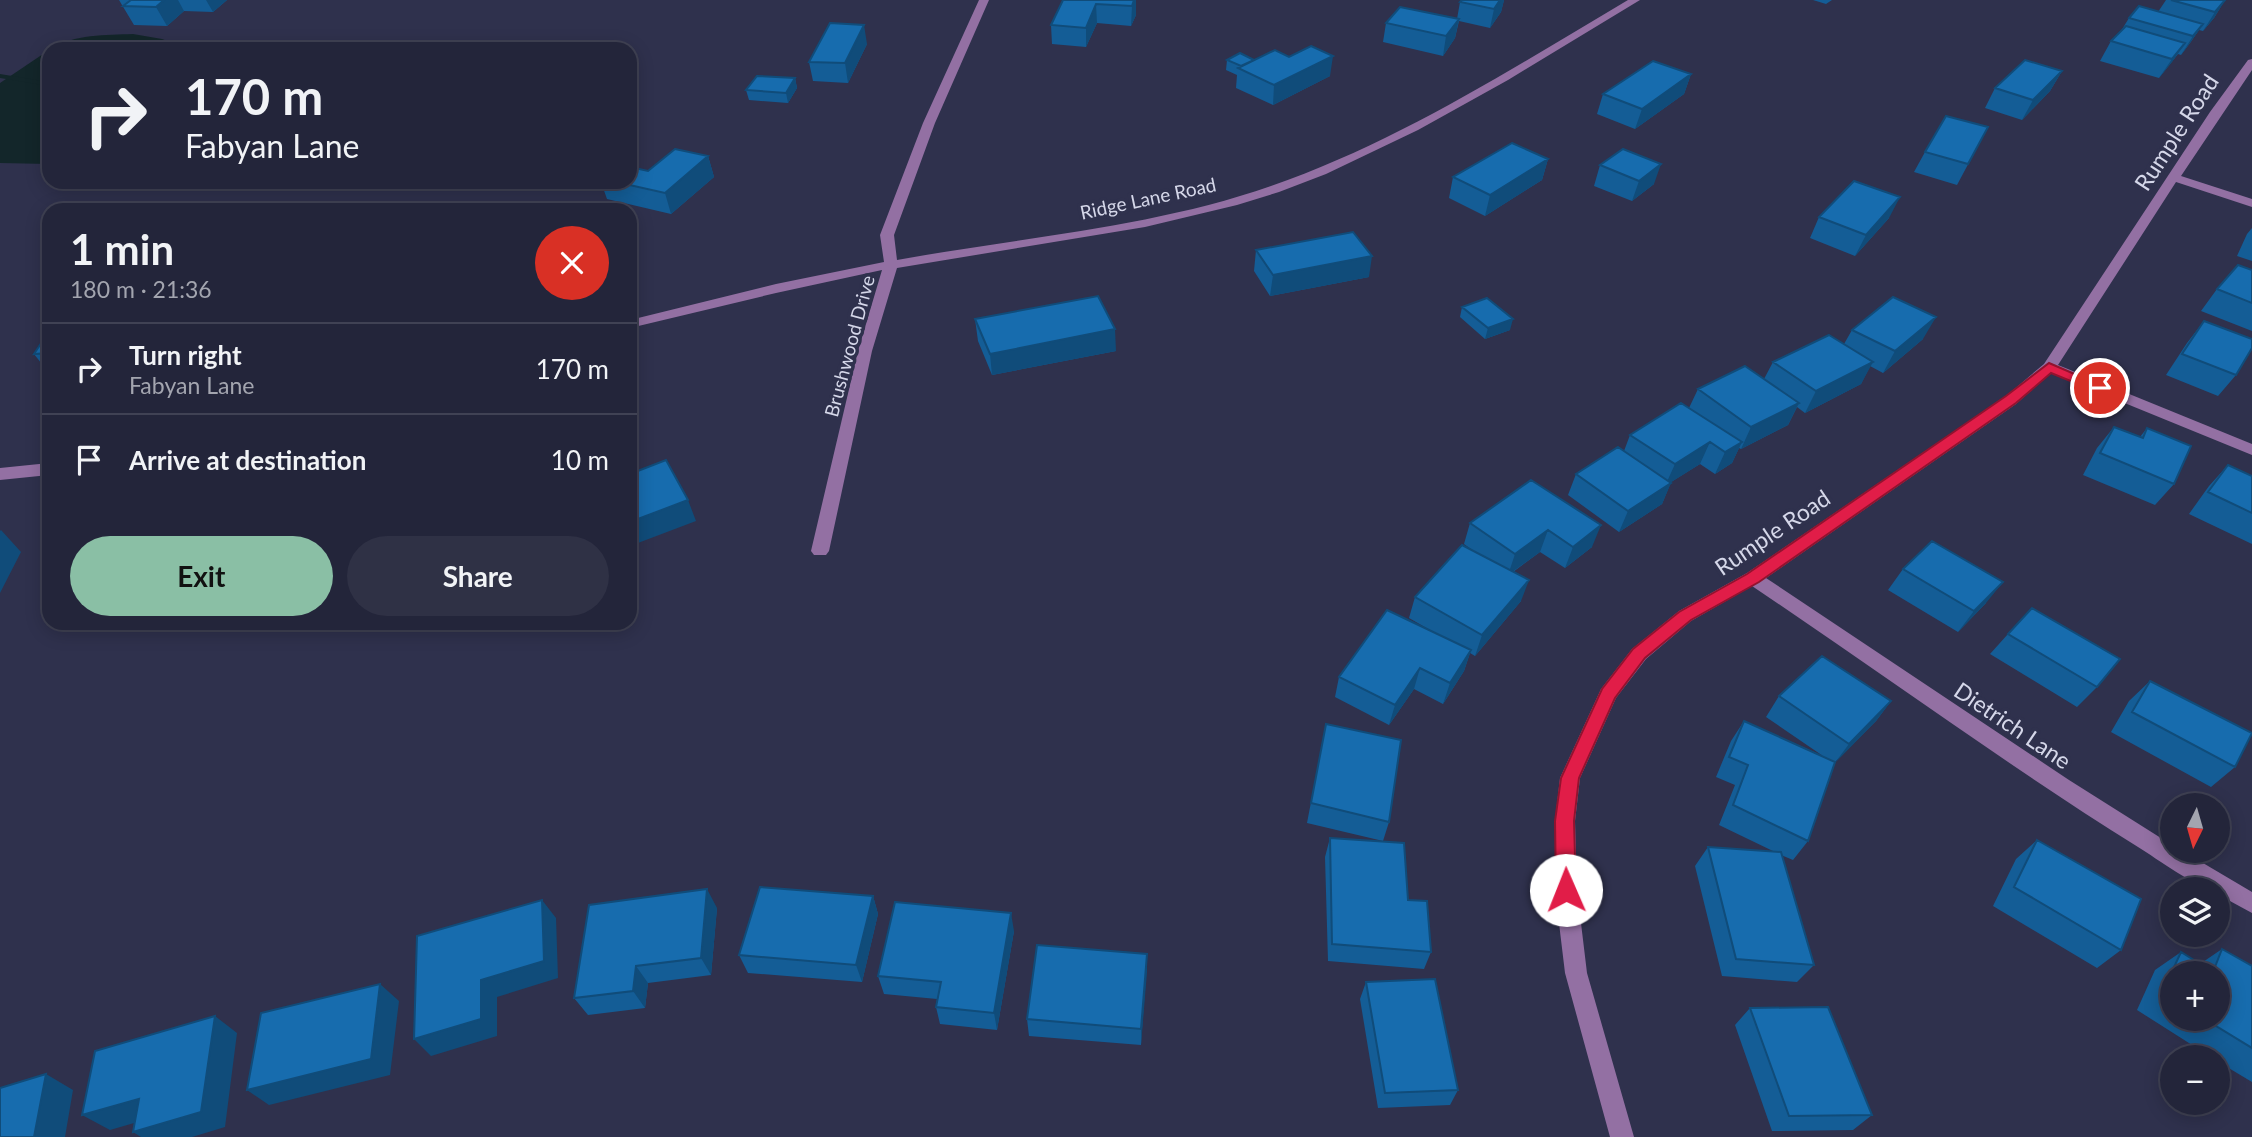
<!DOCTYPE html>
<html lang="en">
<head>
<meta charset="utf-8">
<style>
  :root { --surface:#23253a; --page:#2f3145; --text:#f1f3f6; --muted:#a3a5af; --line:#404254; --accent:#8abfa5 }
  body { margin:0; font-family:Lato,sans-serif; background:var(--page); color:var(--text); height:100vh; display:flex; flex-direction:column; font-size:26px; white-space:nowrap }
  * { box-sizing:border-box; margin:0 }
  p { font-size:23px; color:var(--muted) }
  .icon { flex:none; width:38px; height:38px; fill:none; stroke:currentColor; stroke-width:2; stroke-linecap:round; stroke-linejoin:round }
  .map { position:relative; flex:1; overflow:hidden }
  .side { position:absolute; left:42px; top:203px; width:595px; height:427px; display:flex; flex-direction:column; background:var(--surface); border-radius:21px; box-shadow:0 4px 18px #0003,0 0 0 2px var(--line) }
  .side>* { flex:none }
  .guide { position:absolute; left:42px; top:42px; width:595px; height:147px; border-radius:21px; box-shadow:0 4px 18px #0003,0 0 0 2px var(--line); background:#23253a; color:var(--text); overflow:hidden }
  .needle { width:46px; rotate:185deg }
  .controls { position:absolute; left:2160px; top:793px; display:grid; gap:14px }
  .controls a { display:grid; place-items:center; width:70px; height:70px; border-radius:50%; background:var(--surface); box-shadow:0 4px 18px #0003,0 0 0 2px var(--line); font-size:35px }
  .pin { position:absolute; display:grid; place-items:center; width:60px; height:60px; color:#fff; margin:-30px; border:4px solid #fff; border-radius:50%; box-shadow:0 2px 7px #0007 }
  .me { position:absolute; width:77px; margin:-38px; rotate:359deg; stroke-linejoin:round; filter:drop-shadow(0 0 5px #0008) }
  .turn { display:flex; align-items:center; gap:24px; height:147px; padding:0 28px; font-size:32px }
  .turn .icon { width:91px; height:91px; stroke-width:2.5 }
  .turn b { display:block; font-size:49px; line-height:60px }
  .round { display:grid; place-items:center; flex:none; width:74px; height:74px; border-radius:37px; background:var(--page) }
  .head { display:flex; align-items:center; justify-content:space-between; height:119px; padding:0 28px }
  h1 { font-size:42px; font-weight:700; line-height:52px }
  .action { display:flex; gap:14px; margin-top:auto; padding:14px 28px }
  .action a { flex:1; height:80px; border-radius:42px; background:var(--accent); color:#111; font-size:28px; font-weight:700; line-height:80px; text-align:center }
  .action a+a { background:var(--page); color:var(--text) }
  ul { padding:0; list-style:none }
  li { display:flex; align-items:center; gap:21px; height:91px; padding:0 28px; border-top:2px solid var(--line) }
  li div { flex:1 }
  li b { display:block; font-size:26px }
  li em { font-style:normal }
  .map>svg:first-child { display:block }
  .water { fill:#13262a }
  .lines { fill:none; stroke-linecap:round; stroke-linejoin:round }
  .stream { fill:#13262a; fill-rule:evenodd }
  .minor { fill:#9370a3; fill-rule:evenodd }
  .wall { fill:#145d96; fill-rule:evenodd }
  .shaded-wall { fill:#104c7a }
  .building { fill:#176cae; stroke:#104c7a; stroke-width:2 }
  .route { fill:#e11d48; stroke:#92132f; stroke-width:2 }
  .labels { text-anchor:middle; dominant-baseline:central; stroke-width:7; stroke-linejoin:round; paint-order:stroke }
  .far-street-label { font-size:19px; fill:#d5d7e9; stroke:#2f314d }
  .street-label { font-size:23px; fill:#d5d7e9; stroke:#2f314d }
</style>
</head>
<body>
<div class="map">
<svg width="2252" height="1137" viewBox="0 0 2252 1137">
  <rect width="100%" height="100%" fill="#2f314d"/>
  <!-- water -->
  <path class="water" d="M 133,34 L 162,39 L 190,49 L 51,49 C 74,34 106,35 133,34 Z
    M 49,50 L 49,164 L 0,163 L 0,83 Z"/>
  <g class="lines">
    <!-- stream -->
    <path class="stream" d="M 0,74 L 49,82 L 49,86 L 0,78 Z"/>
    <!-- minor -->
    <path class="minor" d="M 979,0 L 989,0 L 935,123 L 894,235 L 897,260 C 1022,237 1151,228 1271,186 C 1398,142 1513,68 1628,0 L 1640,0 L 1508,80 L 1418,130 L 1326,174 L 1279,192 L 1237,205 L 1145,227 L 897,268 L 872,351 L 829,551 L 826,555 L 814,555 L 811,551 L 858,351 L 882,270 L 776,293 L 630,328 L 630,320 L 776,284 L 884,262 L 880,235 L 923,123 Z
      M 2252,59 L 2252,70 L 2181,176 L 2252,199 L 2252,207 L 2176,182 L 2058,365 L 2252,444 L 2252,455 L 2051,373 L 2016,404 L 1766,578 L 2069,780 L 2172,845 L 2172,850 L 2181,850 L 2252,892 L 2252,913 L 2217,894 L 2217,889 C 2196,889 2158,859 2138,847 C 2007,765 1881,673 1752,586 L 1691,621 L 1646,659 L 1616,698 L 1580,778 L 1575,821 L 1577,890 L 1587,973 L 1634,1137 L 1610,1137 L 1565,973 L 1555,890 L 1555,821 L 1560,778 L 1601,689 L 1632,649 L 1679,611 L 1747,573 L 2006,396 L 2044,364 L 2210,112 L 2248,60 Z
      M 49,463 L 49,475 L 0,480 L 0,468 Z"/>
  </g>
  <!-- wall -->
  <path class="wall" d="M 119,0 L 227,0 L 213,12 L 184,11 L 167,26 L 134,25 Z
    M 1063,0 L 1136,0 L 1136,15 L 1131,26 L 1097,23 L 1086,47 L 1052,44 L 1051,25 Z
    M 1504,0 L 1501,12 L 1490,28 L 1459,21 L 1455,38 L 1443,56 L 1383,42 L 1386,23 L 1457,19 L 1460,2 Z
    M 1813,0 L 1832,0 L 1826,4 Z
    M 2166,0 L 2225,0 L 2214,18 L 2203,31 L 2199,30 L 2190,43 L 2181,55 L 2178,54 L 2159,78 L 2100,61 L 2111,41 L 2121,31 L 2129,18 L 2158,12 Z
    M 867,44 L 848,83 L 813,81 L 809,62 Z
    M 1227,60 L 1254,60 L 1330,76 L 1273,105 L 1236,88 L 1237,75 L 1226,70 Z
    M 2062,71 L 2050,91 L 2022,120 L 1985,108 L 1995,88 Z
    M 1691,74 L 1684,94 L 1635,129 L 1597,114 L 1603,94 Z
    M 795,78 L 797,88 L 788,103 L 749,100 L 746,90 Z
    M 1988,127 L 1957,185 L 1914,172 L 1925,152 Z
    M 708,156 L 714,177 L 671,214 L 607,199 L 601,182 L 630,182 L 648,171 Z
    M 1548,159 L 1542,180 L 1485,216 L 1449,198 L 1453,177 Z
    M 1600,165 L 1654,184 L 1632,201 L 1594,186 Z
    M 1819,217 L 1889,218 L 1855,256 L 1810,238 Z
    M 2252,228 L 2252,261 L 2237,256 L 2247,234 Z
    M 1256,250 L 1369,277 L 1270,296 L 1254,271 Z
    M 2252,270 L 2252,331 L 2201,311 L 2217,289 Z
    M 1462,307 L 1510,330 L 1485,339 L 1460,317 Z
    M 975,319 L 1116,351 L 992,375 L 978,341 Z
    M 2204,321 L 2236,375 L 2218,396 L 2166,375 L 2187,343 Z
    M 1852,330 L 1923,339 L 1883,373 L 1870,366 L 1861,384 L 1805,413 L 1797,407 L 1788,425 L 1741,449 L 1739,448 L 1732,463 L 1715,474 L 1700,464 L 1671,482 L 1662,504 L 1619,532 L 1568,495 L 1576,474 L 1624,451 L 1630,435 L 1689,408 L 1698,389 L 1764,379 L 1773,362 L 1844,344 Z
    M 49,331 L 49,373 L 34,354 Z
    M 2114,427 L 2140,437 L 2147,428 L 2174,484 L 2155,505 L 2083,475 L 2097,448 Z
    M 2228,465 L 2252,476 L 2252,544 L 2189,514 L 2209,486 Z
    M 1531,480 L 1592,547 L 1565,568 L 1540,552 L 1513,572 L 1521,601 L 1475,656 L 1470,653 L 1464,671 L 1443,704 L 1414,689 L 1389,725 L 1335,697 L 1339,677 L 1430,630 L 1409,618 L 1415,597 L 1475,552 L 1464,544 L 1470,523 Z
    M 1903,569 L 1986,603 L 1958,632 L 1888,590 Z
    M 2008,634 L 2097,687 L 2077,707 L 1990,654 Z
    M 2150,681 L 2235,767 L 2211,787 L 2111,732 L 2129,701 Z
    M 1779,696 L 1891,701 L 1876,721 L 1834,763 L 1808,841 L 1793,860 L 1781,855 L 1814,965 L 1797,982 L 1722,976 L 1695,866 L 1708,847 L 1775,852 L 1719,825 L 1735,785 L 1716,777 L 1731,741 L 1744,721 L 1823,756 L 1766,717 Z
    M 1326,724 L 1389,822 L 1383,841 L 1307,823 Z
    M 1330,838 L 1408,900 L 1431,952 L 1424,969 L 1328,961 L 1325,857 Z
    M 2037,840 L 2121,950 L 2097,968 L 1993,906 L 2016,859 Z
    M 873,896 L 878,914 L 862,982 L 748,973 L 739,955 Z
    M 717,908 L 711,975 L 648,983 L 645,1008 L 588,1015 L 574,998 Z
    M 1014,931 L 997,1030 L 940,1024 L 936,1007 L 937,999 L 884,994 L 878,976 Z
    M 2222,949 L 2252,966 L 2252,1082 L 2217,1061 L 2217,1057 L 2211,1057 L 2137,1010 L 2155,970 L 2181,952 L 2200,964 ZM 2172,973 L 2217,1018 L 2172,1018 Z
    M 1147,954 L 1141,1045 L 1029,1036 L 1027,1019 Z
    M 1366,982 L 1458,1090 L 1450,1105 L 1378,1108 L 1360,999 Z
    M 1750,1008 L 1872,1115 L 1853,1130 L 1772,1131 L 1735,1025 Z"/>
  <!-- shaded-wall -->
  <path class="shaded-wall" d="M 164,0 L 178,0 L 184,11 L 167,26 L 156,7 Z
    M 206,0 L 227,0 L 213,12 Z
    M 1134,0 L 1136,0 L 1136,15 L 1131,26 L 1132,6 Z
    M 1500,0 L 1504,0 L 1501,12 L 1490,28 L 1494,9 Z
    M 2225,0 L 2214,18 L 2203,31 L 2215,12 Z
    M 1096,4 L 1097,23 L 1086,47 L 1086,28 Z
    M 1459,19 L 1455,38 L 1443,56 L 1446,36 Z
    M 2203,24 L 2190,43 L 2181,55 L 2193,36 Z
    M 864,25 L 867,44 L 848,83 L 845,63 Z
    M 2185,43 L 2172,62 L 2159,78 L 2172,59 Z
    M 1333,56 L 1330,76 L 1273,105 L 1274,85 Z
    M 2062,71 L 2050,91 L 2022,120 L 2033,100 Z
    M 1691,74 L 1684,94 L 1635,129 L 1642,109 Z
    M 795,78 L 797,88 L 788,103 L 786,93 Z
    M 708,156 L 714,177 L 671,214 L 665,193 Z
    M 1548,159 L 1542,180 L 1485,216 L 1490,195 Z
    M 1661,164 L 1654,184 L 1632,201 L 1639,181 Z
    M 1900,197 L 1889,218 L 1855,256 L 1866,235 Z
    M 1372,256 L 1369,277 L 1270,296 L 1273,275 Z
    M 1936,317 L 1923,339 L 1883,373 L 1895,351 Z
    M 1513,319 L 1510,330 L 1485,339 L 1488,328 Z
    M 1115,329 L 1116,351 L 992,375 L 990,354 Z
    M 1873,362 L 1861,384 L 1805,413 L 1816,391 Z
    M 1799,403 L 1788,425 L 1741,449 L 1751,427 Z
    M 1710,442 L 1700,464 L 1665,486 L 1675,464 Z
    M 1742,442 L 1732,463 L 1715,474 L 1725,452 Z
    M 1671,483 L 1662,504 L 1619,532 L 1628,511 Z
    M 688,500 L 696,521 L 630,546 L 630,522 Z
    M 1601,525 L 1592,547 L 1565,568 L 1573,547 Z
    M 1,530 L 21,552 L 0,593 L 0,531 Z
    M 1548,530 L 1540,552 L 1508,575 L 1515,554 Z
    M 1529,580 L 1521,601 L 1475,656 L 1482,635 Z
    M 2003,582 L 1986,603 L 1958,632 L 1974,611 Z
    M 1471,650 L 1464,671 L 1443,704 L 1450,683 Z
    M 1420,668 L 1414,689 L 1389,725 L 1395,705 Z
    M 1891,701 L 1876,721 L 1834,764 L 1849,744 Z
    M 707,889 L 717,908 L 711,975 L 701,958 Z
    M 873,896 L 878,914 L 862,982 L 856,965 Z
    M 542,900 L 556,918 L 558,978 L 497,997 L 497,1036 L 431,1056 L 414,1039 L 481,980 Z
    M 1011,913 L 1014,931 L 997,1030 L 994,1013 Z
    M 1147,954 L 1147,972 L 1141,1045 L 1141,1029 Z
    M 636,966 L 648,983 L 645,1008 L 633,991 Z
    M 380,984 L 399,1001 L 390,1075 L 269,1105 L 247,1090 Z
    M 215,1016 L 237,1033 L 225,1127 L 192,1137 L 141,1137 L 133,1132 Z
    M 46,1074 L 73,1090 L 65,1137 L 34,1137 Z
    M 139,1099 L 165,1114 L 110,1130 L 82,1115 Z"/>
  <!-- building -->
  <path class="building" d="M 131,0 L 164,0 L 156,7 L 123,6 Z
    M 1063,0 L 1134,0 L 1132,6 L 1096,4 L 1086,28 L 1051,25 Z
    M 1462,0 L 1500,0 L 1494,9 L 1460,2 Z
    M 2171,0 L 2225,0 L 2215,12 Z
    M 2139,6 L 2203,24 L 2193,36 L 2129,18 Z
    M 1400,7 L 1459,19 L 1446,36 L 1386,23 Z
    M 830,23 L 864,25 L 845,63 L 809,62 Z
    M 2126,26 L 2185,43 L 2172,59 L 2111,41 Z
    M 1311,46 L 1333,56 L 1274,85 L 1238,68 L 1275,50 L 1289,57 Z
    M 1240,53 L 1254,60 L 1241,66 L 1227,60 Z
    M 2025,60 L 2062,71 L 2033,100 L 1995,88 Z
    M 1653,61 L 1691,74 L 1642,109 L 1603,94 Z
    M 757,76 L 795,78 L 786,93 L 746,90 Z
    M 1946,116 L 1988,127 L 1968,164 L 1925,152 Z
    M 1512,143 L 1548,159 L 1490,195 L 1453,177 Z
    M 675,149 L 708,156 L 665,193 L 616,182 L 630,182 L 630,167 L 648,171 Z
    M 1623,149 L 1661,164 L 1639,181 L 1600,165 Z
    M 1854,181 L 1900,197 L 1866,235 L 1819,217 Z
    M 1353,232 L 1372,256 L 1273,275 L 1256,250 Z
    M 2238,265 L 2252,270 L 2252,303 L 2217,289 Z
    M 1098,296 L 1115,329 L 990,354 L 975,319 Z
    M 1893,297 L 1936,317 L 1895,351 L 1852,330 Z
    M 1487,298 L 1513,319 L 1488,328 L 1462,307 Z
    M 2204,321 L 2252,339 L 2252,348 L 2236,375 L 2182,354 Z
    M 49,331 L 49,353 L 34,354 Z
    M 1829,335 L 1873,362 L 1816,391 L 1773,362 Z
    M 1745,366 L 1799,403 L 1751,427 L 1698,389 Z
    M 1681,403 L 1742,442 L 1725,452 L 1710,442 L 1675,464 L 1630,435 Z
    M 2114,427 L 2143,438 L 2147,428 L 2191,446 L 2174,484 L 2100,453 Z
    M 1618,447 L 1671,483 L 1628,511 L 1576,474 Z
    M 666,460 L 688,500 L 630,522 L 630,474 Z
    M 2228,465 L 2252,476 L 2252,513 L 2208,492 Z
    M 1531,480 L 1601,525 L 1573,547 L 1548,530 L 1515,554 L 1470,523 Z
    M 1932,541 L 2003,582 L 1974,611 L 1903,569 Z
    M 1462,545 L 1529,580 L 1482,635 L 1415,597 Z
    M 2032,608 L 2120,659 L 2097,687 L 2008,634 Z
    M 1387,610 L 1471,650 L 1450,683 L 1420,668 L 1395,705 L 1339,677 Z
    M 1822,656 L 1891,701 L 1849,744 L 1779,696 Z
    M 2150,681 L 2252,733 L 2235,767 L 2132,712 Z
    M 1744,721 L 1835,762 L 1808,841 L 1733,805 L 1748,765 L 1729,757 Z
    M 1326,724 L 1401,740 L 1389,822 L 1311,803 Z
    M 1330,838 L 1404,843 L 1408,900 L 1427,901 L 1431,952 L 1332,944 Z
    M 2037,840 L 2141,899 L 2121,950 L 2014,887 Z
    M 1708,847 L 1781,852 L 1814,965 L 1736,959 Z
    M 760,887 L 873,896 L 856,965 L 739,955 Z
    M 707,889 L 701,958 L 636,966 L 633,991 L 574,998 L 589,905 Z
    M 542,900 L 544,961 L 481,980 L 481,1019 L 414,1039 L 417,936 Z
    M 895,902 L 1011,913 L 994,1013 L 936,1007 L 941,982 L 878,976 Z
    M 1037,945 L 1147,954 L 1141,1029 L 1027,1019 Z
    M 2222,949 L 2252,966 L 2252,1048 L 2203,1018 L 2217,1018 L 2217,973 L 2172,973 L 2172,999 L 2162,993 L 2181,952 L 2213,972 Z
    M 1435,979 L 1458,1090 L 1385,1093 L 1366,982 Z
    M 380,984 L 371,1059 L 247,1090 L 261,1013 Z
    M 1828,1007 L 1872,1115 L 1789,1116 L 1750,1008 Z
    M 215,1016 L 201,1112 L 133,1132 L 139,1099 L 82,1115 L 95,1051 Z
    M 46,1074 L 34,1137 L 0,1137 L 0,1088 Z"/>
  <!-- route -->
  <path class="route" d="M 2049,363 L 2107,388 L 2100,392 L 2095,391 L 2051,373 L 2016,403 L 1759,582 L 1691,620 L 1645,658 L 1615,698 L 1579,778 L 1574,821 L 1576,890 L 1573,896 L 1566,899 L 1559,896 L 1556,890 L 1555,821 L 1561,778 L 1602,689 L 1633,649 L 1679,612 L 1747,574 L 2006,396 Z"/>
  <g class="labels">
    <!-- far-street labels -->
    <g class="far-street-label">
      <text transform="translate(1148 198) rotate(-12)">Ridge Lane Road</text>
      <text transform="translate(849 346) rotate(-75)">Brushwood Drive</text>
    </g>
    <!-- street labels -->
    <g class="street-label">
      <text transform="translate(2176 132) rotate(-57)">Rumple Road</text>
      <text transform="translate(1772 532) rotate(-34)">Rumple Road</text>
      <text transform="translate(2013 725) rotate(34)">Dietrich Lane</text>
    </g>
  </g>
</svg>
<div class="controls">
<a><svg class="needle" viewBox="-14 -14 28 28"><path d="M0-13l5 13h-10z" fill="#e53935"/><path d="M0 13l5-13h-10z" fill="#a3a5af"/></svg></a>
<a><svg class="icon" aria-label="layers" viewBox="0 0 24 24"><path d="M12 4l9 5-9 5-9-5zM3 14l9 5 9-5"/></svg></a>
<a>+</a>
<a>−</a>
</div>
<div class="pin" style="left:2100px;top:388px;background:#d93025"><svg class="icon" aria-label="arrive" viewBox="0 0 24 24"><path d="M6 21V4h12l-3 4 3 4H6"/></svg></div>
<svg class="me" style="left:1566px;top:890px" viewBox="-20 -20 40 40"><circle r="19" fill="#fff"/><path d="M0-13L10 11 0 6-10 11z" fill="#e11d48"/></svg>
<div class="guide">
<div class="turn"><svg class="icon" aria-label="right" viewBox="0 0 24 24"><path d="M7 20v-9h11M14 6l5 5-5 5"/></svg><div><b>170 m</b>Fabyan Lane</div></div>
</div>
<section class="side">
<div class="head"><div><h1>1 min</h1><p>180 m · 21:36</p></div><a class="round" style="background:#d93025;color:#fff"><svg class="icon" aria-label="close" viewBox="0 0 24 24"><path d="M6 6l12 12M18 6L6 18"/></svg></a></div>
<ul>
<li><svg class="icon" aria-label="right" viewBox="0 0 24 24"><path d="M7 20v-9h11M14 6l5 5-5 5"/></svg><div><b>Turn right</b><p>Fabyan Lane</p></div><em>170 m</em></li>
<li><svg class="icon" aria-label="arrive" viewBox="0 0 24 24"><path d="M6 21V4h12l-3 4 3 4H6"/></svg><div><b>Arrive at destination</b></div><em>10 m</em></li>
</ul>
<div class="action"><a>Exit</a><a>Share</a></div>
</section>
</div>
</body>
</html>
